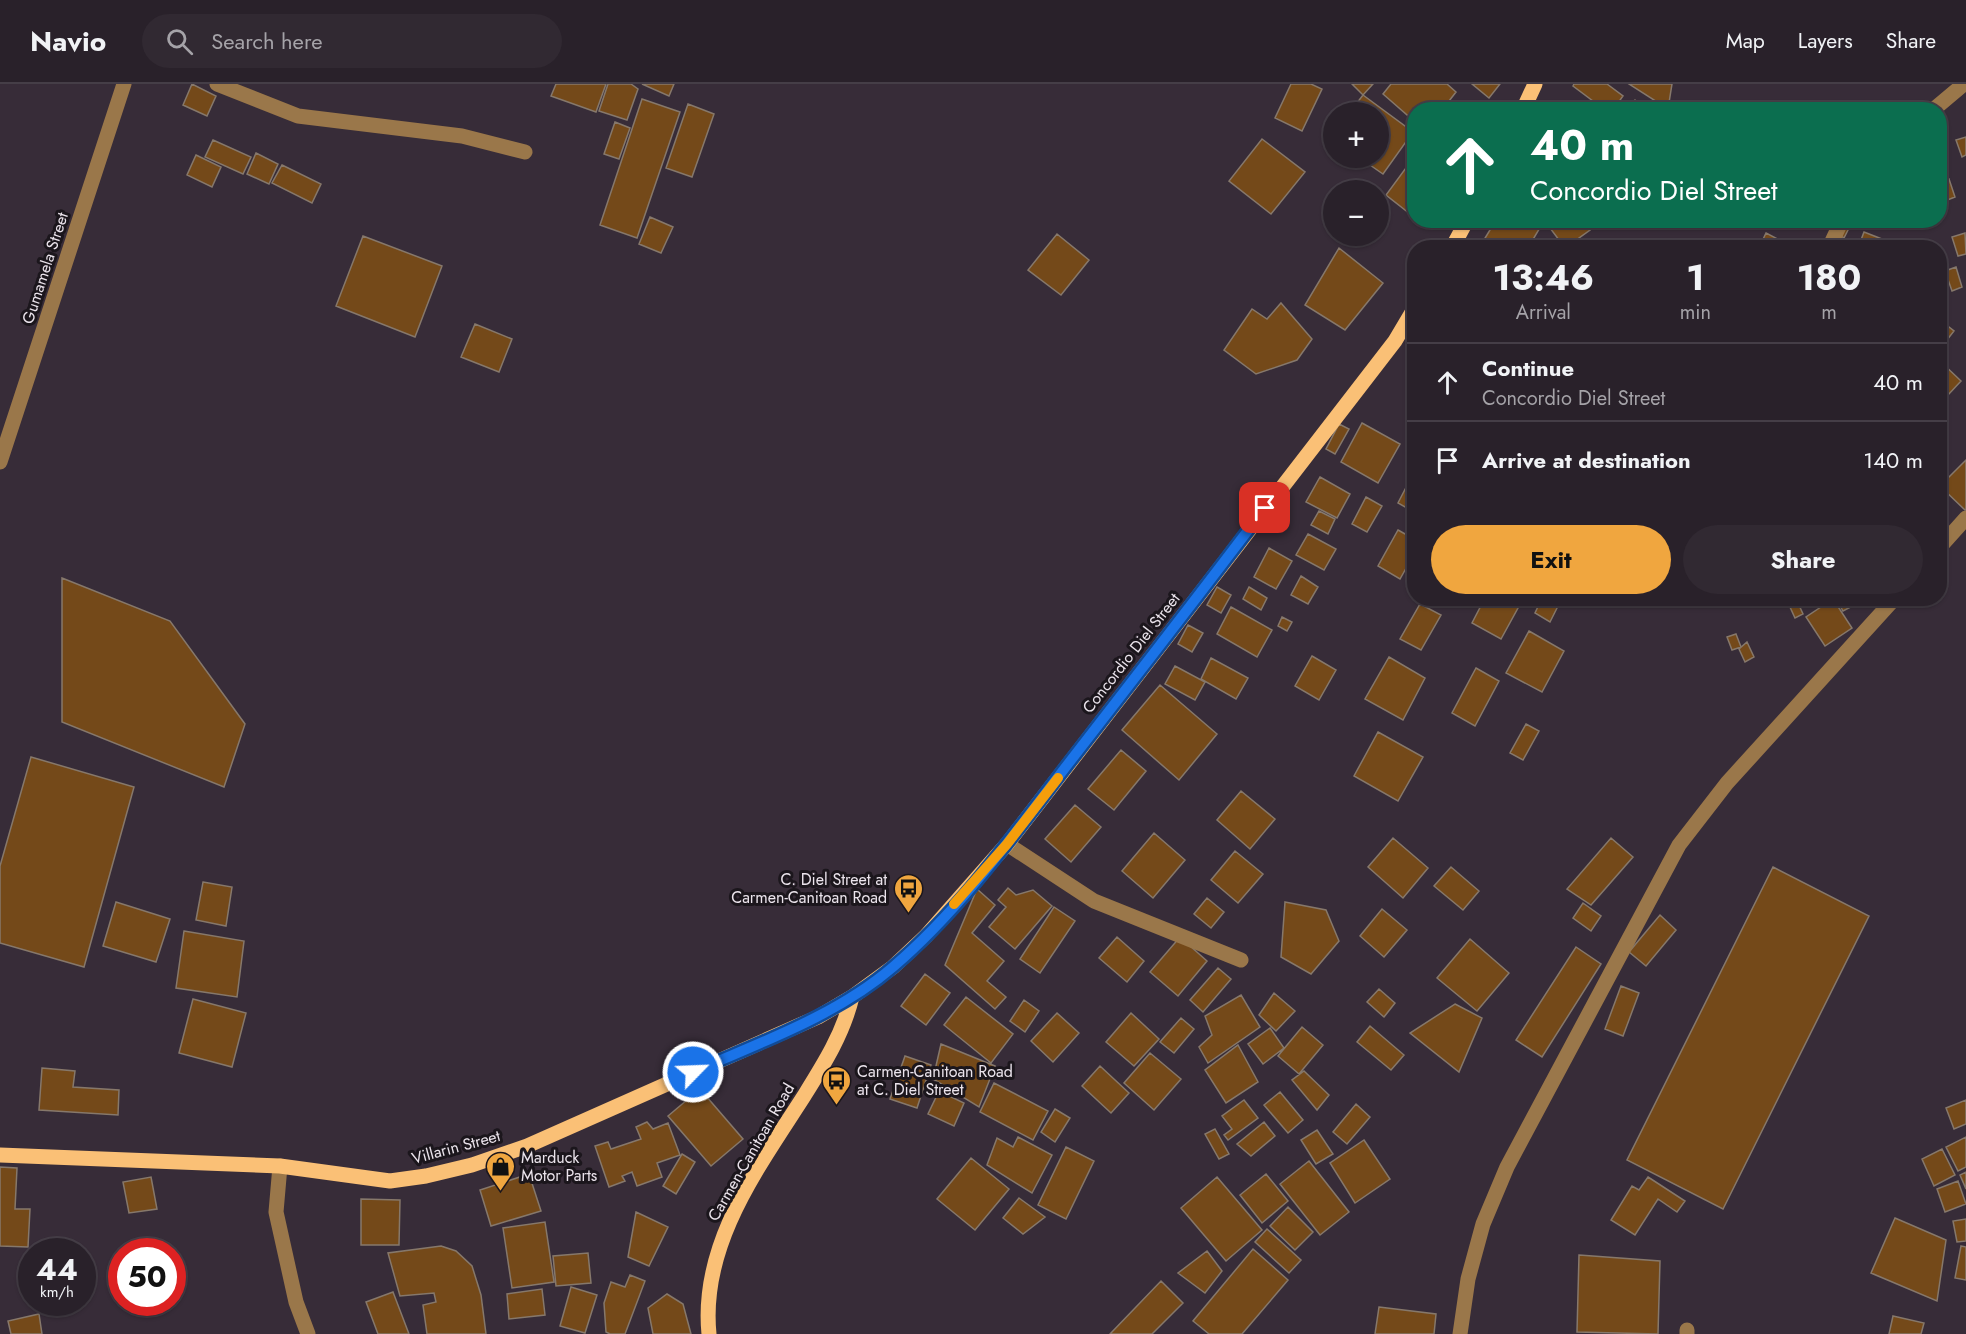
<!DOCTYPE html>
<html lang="en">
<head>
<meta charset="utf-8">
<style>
  :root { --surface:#29212a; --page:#312932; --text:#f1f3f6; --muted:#a5a3a8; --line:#453e47; --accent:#f0a63f }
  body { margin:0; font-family:Jost,sans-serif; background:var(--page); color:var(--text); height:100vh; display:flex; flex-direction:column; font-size:22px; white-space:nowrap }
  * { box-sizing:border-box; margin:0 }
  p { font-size:20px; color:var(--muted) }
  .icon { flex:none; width:33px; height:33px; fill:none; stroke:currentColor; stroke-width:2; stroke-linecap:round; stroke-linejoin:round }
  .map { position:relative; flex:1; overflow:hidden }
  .drawer { position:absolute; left:1407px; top:156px; width:540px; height:366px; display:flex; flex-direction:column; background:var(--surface); border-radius:24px; box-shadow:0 2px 4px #0004,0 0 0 2px var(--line) }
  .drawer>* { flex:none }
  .hud { position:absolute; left:1407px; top:18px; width:540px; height:126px; border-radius:24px; box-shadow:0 2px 4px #0004,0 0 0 2px var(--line); background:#0b6e4f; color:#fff; overflow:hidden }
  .buttons { position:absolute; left:1323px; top:18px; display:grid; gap:12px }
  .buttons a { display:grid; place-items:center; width:66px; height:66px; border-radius:50%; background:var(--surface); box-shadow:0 2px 4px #0004,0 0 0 2px var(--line); font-size:30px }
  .speed { position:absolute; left:18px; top:1154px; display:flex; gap:12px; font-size:30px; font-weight:700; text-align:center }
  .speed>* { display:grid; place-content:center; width:78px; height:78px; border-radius:50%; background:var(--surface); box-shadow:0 2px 4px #0004,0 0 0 2px var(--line); line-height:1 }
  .speed small { font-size:15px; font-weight:400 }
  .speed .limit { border:9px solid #d22; background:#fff; color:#111 }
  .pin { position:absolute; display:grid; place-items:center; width:51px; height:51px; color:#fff; margin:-26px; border-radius:12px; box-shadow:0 3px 9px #0006 }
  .me { position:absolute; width:66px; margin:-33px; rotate:66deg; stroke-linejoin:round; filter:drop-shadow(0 0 4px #0008) }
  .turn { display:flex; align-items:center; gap:21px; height:126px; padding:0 24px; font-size:27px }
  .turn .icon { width:78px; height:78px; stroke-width:2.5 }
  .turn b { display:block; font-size:42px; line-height:51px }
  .eta { display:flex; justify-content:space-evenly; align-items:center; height:102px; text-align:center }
  .eta b { font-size:36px; font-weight:700; line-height:42px }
  .button { display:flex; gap:12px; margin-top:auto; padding:12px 24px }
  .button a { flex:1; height:69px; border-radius:36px; background:var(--accent); color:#111; font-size:24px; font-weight:700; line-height:69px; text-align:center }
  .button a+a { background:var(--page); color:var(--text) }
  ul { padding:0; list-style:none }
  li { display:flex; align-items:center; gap:18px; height:78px; padding:0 24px; border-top:2px solid var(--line) }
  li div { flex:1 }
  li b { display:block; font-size:22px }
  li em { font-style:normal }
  header { display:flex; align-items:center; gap:36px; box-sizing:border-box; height:84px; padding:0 30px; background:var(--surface); border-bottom:2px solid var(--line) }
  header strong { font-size:28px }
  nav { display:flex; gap:33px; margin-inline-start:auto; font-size:21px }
  .search { width:420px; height:54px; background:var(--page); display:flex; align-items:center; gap:15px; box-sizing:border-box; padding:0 21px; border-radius:33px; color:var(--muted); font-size:22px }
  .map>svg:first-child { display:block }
  .building { fill:#744919; stroke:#86786b; stroke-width:1.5 }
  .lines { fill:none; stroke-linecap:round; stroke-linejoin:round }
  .minor { stroke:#9a774a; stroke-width:15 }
  .major { stroke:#fac076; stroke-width:15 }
  .route-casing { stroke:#114b97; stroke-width:15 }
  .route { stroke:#1a73e8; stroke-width:10 }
  .slow { stroke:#f59e0b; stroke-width:10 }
  .labels { text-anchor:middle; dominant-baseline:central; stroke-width:6; stroke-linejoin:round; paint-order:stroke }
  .street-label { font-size:16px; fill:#ebe4ec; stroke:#1b161c }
  .poi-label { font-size:16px; fill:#ebe4ec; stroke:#1b161c; text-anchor:start }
</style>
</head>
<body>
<header>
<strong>Navio</strong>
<div class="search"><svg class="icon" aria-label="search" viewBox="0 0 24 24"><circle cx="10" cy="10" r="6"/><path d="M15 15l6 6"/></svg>Search here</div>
<nav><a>Map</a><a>Layers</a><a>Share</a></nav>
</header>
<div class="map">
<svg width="1966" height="1250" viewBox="0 0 1966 1250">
  <rect width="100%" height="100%" fill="#372c38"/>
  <!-- building -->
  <path class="building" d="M 192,0 L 216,12 L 207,32 L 183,21 Z
    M 556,0 L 606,0 L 596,28 L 551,12 Z
    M 608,0 L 631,0 L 638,5 L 627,36 L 599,27 Z
    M 642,0 L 674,0 L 669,12 Z
    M 1291,0 L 1311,0 L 1322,5 L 1302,47 L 1275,34 Z
    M 1352,0 L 1373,0 L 1363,11 Z
    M 1391,0 L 1447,0 L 1456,8 L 1442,26 L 1414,26 L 1414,37 L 1383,10 Z
    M 1472,0 L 1500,0 L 1489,14 Z
    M 1574,0 L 1607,0 L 1623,12 L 1613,26 L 1605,26 L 1573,2 Z
    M 1629,0 L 1672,0 L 1668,25 Z
    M 1363,11 L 1413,48 L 1383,90 L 1360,74 L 1378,74 L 1378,28 L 1350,28 Z
    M 642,15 L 680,28 L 637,154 L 600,141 Z
    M 1635,16 L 1647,26 L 1628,26 Z
    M 688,20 L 714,30 L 692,93 L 666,84 Z
    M 615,38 L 630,44 L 619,75 L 604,70 Z
    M 1966,53 L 1966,71 L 1962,73 L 1956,56 Z
    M 1262,55 L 1305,88 L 1271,130 L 1229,97 Z
    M 213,56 L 251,73 L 243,90 L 205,73 Z
    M 256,69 L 278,80 L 269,100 L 247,90 Z
    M 196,71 L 221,83 L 212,103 L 187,91 Z
    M 1414,73 L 1414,133 L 1386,111 Z
    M 282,81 L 321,100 L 312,119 L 272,99 Z
    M 1949,95 L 1955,113 L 1940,119 L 1940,98 Z
    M 650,133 L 673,143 L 661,169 L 639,160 Z
    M 1420,136 L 1435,136 L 1430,144 Z
    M 1496,136 L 1533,136 L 1541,142 L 1528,164 L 1479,164 Z
    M 1544,136 L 1582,136 L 1590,146 L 1565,164 Z
    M 1815,136 L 1838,136 L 1833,146 Z
    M 1846,136 L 1853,136 L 1844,154 L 1839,151 Z
    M 1864,148 L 1887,157 L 1884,164 L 1858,164 Z
    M 1766,149 L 1793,163 L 1793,164 L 1759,164 Z
    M 1965,149 L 1966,170 L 1958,172 L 1952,153 Z
    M 1057,150 L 1089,176 L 1061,211 L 1028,186 Z
    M 363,152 L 442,182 L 415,253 L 336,222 Z
    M 1799,158 L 1811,164 L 1797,164 Z
    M 1339,164 L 1383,199 L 1345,246 L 1305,221 Z
    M 1956,183 L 1962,203 L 1952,207 L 1945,187 Z
    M 1281,219 L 1312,255 L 1297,276 L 1256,290 L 1224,266 L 1252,225 L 1267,235 Z
    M 1940,236 L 1954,247 L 1940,265 Z
    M 475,240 L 512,255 L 499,288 L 461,273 Z
    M 1940,277 L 1961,297 L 1948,311 L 1940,303 Z
    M 1362,339 L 1400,360 L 1378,399 L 1341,378 Z
    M 1339,340 L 1349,345 L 1335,370 L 1326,365 Z
    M 1966,376 L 1966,426 L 1965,426 L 1940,402 Z
    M 1414,388 L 1414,428 L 1398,419 Z
    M 1320,393 L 1350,410 L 1337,434 L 1306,418 Z
    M 1366,413 L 1382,422 L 1367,448 L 1352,440 Z
    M 1319,427 L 1335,435 L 1328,450 L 1311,441 Z
    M 1398,446 L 1414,455 L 1414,470 L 1400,495 L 1378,482 Z
    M 1308,450 L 1336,465 L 1324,486 L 1296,471 Z
    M 1269,464 L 1292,477 L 1276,505 L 1254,493 Z
    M 1301,492 L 1318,503 L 1308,520 L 1291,511 Z
    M 62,494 L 170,537 L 245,640 L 224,703 L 62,638 Z
    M 1217,503 L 1231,511 L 1221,529 L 1207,521 Z
    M 1249,503 L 1267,514 L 1261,526 L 1243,515 Z
    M 1485,514 L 1502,514 L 1518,524 L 1501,555 L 1472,539 Z
    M 1542,514 L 1562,514 L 1550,538 L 1535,529 Z
    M 1836,514 L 1868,514 L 1843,527 Z
    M 1833,515 L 1852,544 L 1825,562 L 1806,533 Z
    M 1798,519 L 1803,530 L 1795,534 L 1790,523 Z
    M 1420,520 L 1441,531 L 1421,566 L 1400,555 Z
    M 1231,523 L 1272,546 L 1257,573 L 1217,550 Z
    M 1282,533 L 1292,538 L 1287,547 L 1278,542 Z
    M 1188,541 L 1203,549 L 1192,568 L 1178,560 Z
    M 1529,547 L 1564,567 L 1542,608 L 1506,589 Z
    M 1736,550 L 1741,563 L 1732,566 L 1727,553 Z
    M 1747,558 L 1754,573 L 1745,578 L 1739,565 Z
    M 1312,572 L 1336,586 L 1319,616 L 1295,602 Z
    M 1389,573 L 1425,594 L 1403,636 L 1365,615 Z
    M 1211,574 L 1248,594 L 1236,615 L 1201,595 Z
    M 1175,582 L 1205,598 L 1195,616 L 1165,600 Z
    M 1476,584 L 1499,597 L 1475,642 L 1452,629 Z
    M 1160,601 L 1217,650 L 1179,696 L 1122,646 Z
    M 1526,640 L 1539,647 L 1523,676 L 1510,669 Z
    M 1378,648 L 1423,673 L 1398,717 L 1354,692 Z
    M 1121,666 L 1146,687 L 1114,726 L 1088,705 Z
    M 31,673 L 134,703 L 84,883 L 0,859 L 0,782 Z
    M 1241,707 L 1275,735 L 1250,765 L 1217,736 Z
    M 1075,721 L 1101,743 L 1071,778 L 1045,755 Z
    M 1154,749 L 1185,776 L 1153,814 L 1122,787 Z
    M 1393,754 L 1428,784 L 1403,814 L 1368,783 Z
    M 1611,754 L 1633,773 L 1591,821 L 1567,805 Z
    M 1235,767 L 1263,790 L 1238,819 L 1211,796 Z
    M 1451,783 L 1479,807 L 1463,826 L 1434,802 Z
    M 1773,783 L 1869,832 L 1723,1125 L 1627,1076 Z
    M 203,798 L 232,803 L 226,842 L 196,836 Z
    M 1008,804 L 1016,811 L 1033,806 L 1052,822 L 1015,865 L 989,843 L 1006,823 L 998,816 Z
    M 977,805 L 995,821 L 972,849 L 1004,877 L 987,897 L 1006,913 L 995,925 L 945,881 Z
    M 1207,814 L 1224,828 L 1211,844 L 1194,830 Z
    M 116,818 L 170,835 L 156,878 L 103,862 Z
    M 1285,818 L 1326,826 L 1339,857 L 1311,890 L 1281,873 Z
    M 1583,819 L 1601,832 L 1591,847 L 1573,834 Z
    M 1054,823 L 1075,837 L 1040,889 L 1020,875 Z
    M 1382,825 L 1407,846 L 1384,873 L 1360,852 Z
    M 1660,831 L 1676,846 L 1646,882 L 1629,868 Z
    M 184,847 L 244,857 L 237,913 L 176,904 Z
    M 1117,853 L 1144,877 L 1127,898 L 1099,874 Z
    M 1180,853 L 1207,877 L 1178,912 L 1150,888 Z
    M 1470,855 L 1509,889 L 1477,927 L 1437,894 Z
    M 1576,863 L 1601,880 L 1542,973 L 1516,956 Z
    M 1218,884 L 1231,895 L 1203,928 L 1190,916 Z
    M 925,890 L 950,909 L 926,941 L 901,922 Z
    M 1621,902 L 1639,909 L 1623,952 L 1605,945 Z
    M 1379,905 L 1395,919 L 1384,933 L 1367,918 Z
    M 1274,909 L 1295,927 L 1276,947 L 1259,931 Z
    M 1241,911 L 1260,943 L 1208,979 L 1199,963 L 1212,951 L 1205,932 Z
    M 966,913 L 1013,950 L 991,979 L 944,941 Z
    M 193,915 L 246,929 L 232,983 L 179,969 Z
    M 1024,916 L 1039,927 L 1025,948 L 1010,937 Z
    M 1455,920 L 1482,934 L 1459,988 L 1410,949 Z
    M 1057,929 L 1079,949 L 1053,978 L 1031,957 Z
    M 1131,929 L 1159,955 L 1134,982 L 1106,958 Z
    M 1181,934 L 1194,945 L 1174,969 L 1160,958 Z
    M 1370,942 L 1404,971 L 1391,986 L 1357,958 Z
    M 1302,943 L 1323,961 L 1299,990 L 1278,972 Z
    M 1270,944 L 1284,964 L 1263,980 L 1248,960 Z
    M 941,960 L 995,982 L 979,1023 L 933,995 Z
    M 1238,961 L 1258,998 L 1226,1019 L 1205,986 Z
    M 1150,969 L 1181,995 L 1154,1026 L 1124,999 Z
    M 905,972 L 931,981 L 917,1024 L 890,1015 Z
    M 1100,982 L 1129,1009 L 1111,1029 L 1082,1002 Z
    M 42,984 L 75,987 L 73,1003 L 119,1006 L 118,1031 L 39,1026 Z
    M 1304,987 L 1329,1011 L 1317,1026 L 1292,996 Z
    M 994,999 L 1048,1027 L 1033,1056 L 980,1028 Z
    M 700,1005 L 743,1055 L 711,1082 L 668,1032 Z
    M 939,1007 L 964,1019 L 954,1042 L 928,1030 Z
    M 1280,1008 L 1303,1036 L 1288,1049 L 1264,1021 Z
    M 1244,1016 L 1258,1034 L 1228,1056 L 1224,1051 L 1232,1045 L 1222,1032 Z
    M 1966,1016 L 1966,1040 L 1954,1045 L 1946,1024 Z
    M 1356,1020 L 1370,1033 L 1347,1060 L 1333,1048 Z
    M 1055,1025 L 1070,1034 L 1055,1058 L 1041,1048 Z
    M 647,1038 L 653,1045 L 668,1039 L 680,1071 L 657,1079 L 662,1093 L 637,1102 L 632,1088 L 622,1092 L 625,1097 L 609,1103 L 595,1062 L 608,1058 L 611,1065 L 641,1055 L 636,1043 Z
    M 1264,1038 L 1275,1052 L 1251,1072 L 1237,1060 Z
    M 1215,1045 L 1229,1070 L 1219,1075 L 1205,1050 Z
    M 1317,1046 L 1333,1070 L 1316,1080 L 1301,1056 Z
    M 1018,1053 L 1052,1071 L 1032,1109 L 987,1081 L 997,1054 L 1013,1063 Z
    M 1966,1053 L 1966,1083 L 1958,1087 L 1946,1063 Z
    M 1364,1056 L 1390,1095 L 1355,1119 L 1330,1079 Z
    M 1066,1063 L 1094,1077 L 1066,1135 L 1038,1121 Z
    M 1942,1065 L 1955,1091 L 1934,1102 L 1922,1075 Z
    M 682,1070 L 695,1078 L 676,1110 L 663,1102 Z
    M 971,1074 L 1009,1105 L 975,1146 L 937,1115 Z
    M 1309,1077 L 1349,1128 L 1320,1151 L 1280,1100 Z
    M 0,1083 L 17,1084 L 15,1125 L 30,1125 L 28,1163 L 0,1162 Z
    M 1966,1088 L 1966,1105 L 1960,1091 Z
    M 529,1090 L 541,1127 L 491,1142 L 480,1106 Z
    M 1266,1090 L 1288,1117 L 1262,1139 L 1240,1111 Z
    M 151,1093 L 157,1125 L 129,1129 L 123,1098 Z
    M 1217,1093 L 1262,1146 L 1226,1177 L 1181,1124 Z
    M 1648,1093 L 1685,1117 L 1677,1128 L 1658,1115 L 1635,1151 L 1611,1136 L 1632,1102 L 1639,1106 Z
    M 1958,1097 L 1966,1120 L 1945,1128 L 1937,1105 Z
    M 1019,1114 L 1045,1133 L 1023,1150 L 1003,1134 Z
    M 361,1115 L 400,1116 L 399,1161 L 361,1161 Z
    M 1288,1123 L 1313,1148 L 1295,1166 L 1270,1142 Z
    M 636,1128 L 668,1143 L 649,1182 L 628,1173 Z
    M 1895,1134 L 1946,1156 L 1937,1217 L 1871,1189 Z
    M 1966,1135 L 1966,1157 L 1957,1158 L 1953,1137 Z
    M 545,1138 L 554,1198 L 512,1204 L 503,1144 Z
    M 1267,1145 L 1301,1176 L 1289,1189 L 1255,1158 Z
    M 441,1162 L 456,1167 L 472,1182 L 481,1211 L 486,1250 L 427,1250 L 423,1221 L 436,1218 L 434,1209 L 400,1212 L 388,1169 Z
    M 1961,1162 L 1966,1163 L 1966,1196 L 1955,1194 Z
    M 1253,1165 L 1288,1196 L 1242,1250 L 1209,1250 L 1193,1237 Z
    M 1207,1167 L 1222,1187 L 1205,1209 L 1178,1189 Z
    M 588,1169 L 591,1199 L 556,1202 L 553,1172 Z
    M 1579,1171 L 1660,1177 L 1658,1250 L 1577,1248 Z
    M 630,1191 L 645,1197 L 625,1250 L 610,1250 L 606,1248 L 604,1219 L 611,1198 L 625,1203 Z
    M 1161,1197 L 1183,1219 L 1152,1250 L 1110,1250 Z
    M 571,1203 L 597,1211 L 585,1249 L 560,1242 Z
    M 542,1205 L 545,1231 L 509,1235 L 507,1210 Z
    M 393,1208 L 409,1250 L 378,1250 L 366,1218 Z
    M 667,1210 L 683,1220 L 691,1250 L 653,1250 L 648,1224 Z
    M 1379,1223 L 1436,1230 L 1434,1250 L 1375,1250 Z
    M 39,1230 L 42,1250 L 11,1250 L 8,1237 Z
    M 1893,1232 L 1924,1239 L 1921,1250 L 1889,1250 Z"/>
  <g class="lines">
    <!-- minor -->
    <path class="minor" d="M 217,0 L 298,32 L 462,52 L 525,68
      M 1933,26 L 1964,0
      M 1829,164 L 1842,136
      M 0,378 L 124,0
      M 1940,463 L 1966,434
      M 1007,760 L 1094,817 L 1241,876
      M 280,1082 L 276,1128 L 296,1218 L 308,1250
      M 1460,1250 L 1468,1195 L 1483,1140 L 1507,1083 L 1679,761 L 1727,699 L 1895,514
      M 1687,1250 L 1687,1246"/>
    <!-- major -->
    <path class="major" d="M 1523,26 L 1535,0
      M 1452,164 L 1467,136
      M 0,1071 L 280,1082 L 390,1097 L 426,1092 L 472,1081 L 527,1062 L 818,933 L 852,913 L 893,883 L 926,852 L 1007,760 L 1395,257 L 1414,225
      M 709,1250 C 700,1160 758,1084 804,1012 C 824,980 843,950 852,913"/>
  </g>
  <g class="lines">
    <defs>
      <path id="route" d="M 693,988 C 761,958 836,932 893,883 C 959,827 1016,748 1068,680 C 1134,595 1200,510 1265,424"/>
    </defs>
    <!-- route casing -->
    <use href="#route" class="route-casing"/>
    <!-- route -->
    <use href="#route" class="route"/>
    <!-- slow -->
    <path class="slow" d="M 954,820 L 1007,760 L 1058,694"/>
  </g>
  <!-- icons -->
  <defs>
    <symbol id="bus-pin" viewBox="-11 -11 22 30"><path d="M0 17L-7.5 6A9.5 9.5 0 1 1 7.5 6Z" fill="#f0a63f" stroke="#1b161c"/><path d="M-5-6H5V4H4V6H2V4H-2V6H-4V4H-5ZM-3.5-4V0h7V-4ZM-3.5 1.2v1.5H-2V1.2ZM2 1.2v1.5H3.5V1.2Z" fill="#111"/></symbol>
    <symbol id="shop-pin" viewBox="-11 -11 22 30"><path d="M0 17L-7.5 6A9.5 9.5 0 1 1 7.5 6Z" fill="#f0a63f" stroke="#1b161c"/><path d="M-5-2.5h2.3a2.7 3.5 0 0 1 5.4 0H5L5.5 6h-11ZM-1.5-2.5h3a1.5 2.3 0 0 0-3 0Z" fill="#111"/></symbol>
  </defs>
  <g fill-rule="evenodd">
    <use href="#bus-pin" x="892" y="788" width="33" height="45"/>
    <use href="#bus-pin" x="820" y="980" width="33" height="45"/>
    <use href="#shop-pin" x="484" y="1066" width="33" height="45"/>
  </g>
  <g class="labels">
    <!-- street labels -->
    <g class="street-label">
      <text transform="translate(45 184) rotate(-72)">Gumamela Street</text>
      <text transform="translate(1131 569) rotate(-52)">Concordio Diel Street</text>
      <text transform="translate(456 1063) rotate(-15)">Villarin Street</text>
      <text transform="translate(751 1068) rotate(-60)">Carmen-Canitoan Road</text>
    </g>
    <!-- poi labels -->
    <g class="poi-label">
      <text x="887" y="795" text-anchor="end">C. Diel Street at<tspan x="887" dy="18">Carmen-Canitoan Road</tspan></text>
      <text x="857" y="987">Carmen-Canitoan Road<tspan x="857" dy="18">at C. Diel Street</tspan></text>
      <text x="521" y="1073">Marduck<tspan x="521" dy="18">Motor Parts</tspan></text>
    </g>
  </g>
</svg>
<div class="buttons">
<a>+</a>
<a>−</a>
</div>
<div class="speed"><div>44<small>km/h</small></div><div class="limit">50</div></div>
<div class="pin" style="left:1265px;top:424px;background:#d93025"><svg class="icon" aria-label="arrive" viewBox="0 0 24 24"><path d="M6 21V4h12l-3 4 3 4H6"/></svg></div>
<svg class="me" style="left:693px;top:988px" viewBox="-20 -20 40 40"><circle r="17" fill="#1a73e8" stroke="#fff" stroke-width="3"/><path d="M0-11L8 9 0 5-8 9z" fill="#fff"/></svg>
<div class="hud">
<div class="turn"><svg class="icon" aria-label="ahead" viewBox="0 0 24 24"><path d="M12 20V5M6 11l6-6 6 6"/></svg><div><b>40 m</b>Concordio Diel Street</div></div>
</div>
<section class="drawer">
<div class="eta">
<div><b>13:46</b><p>Arrival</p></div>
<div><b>1</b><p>min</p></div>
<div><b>180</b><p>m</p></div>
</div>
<ul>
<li><svg class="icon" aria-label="ahead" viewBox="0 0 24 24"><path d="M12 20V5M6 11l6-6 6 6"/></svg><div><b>Continue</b><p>Concordio Diel Street</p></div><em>40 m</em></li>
<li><svg class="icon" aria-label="arrive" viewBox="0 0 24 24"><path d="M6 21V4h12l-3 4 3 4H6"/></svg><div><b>Arrive at destination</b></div><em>140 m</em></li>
</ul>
<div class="button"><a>Exit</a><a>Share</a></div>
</section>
</div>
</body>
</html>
